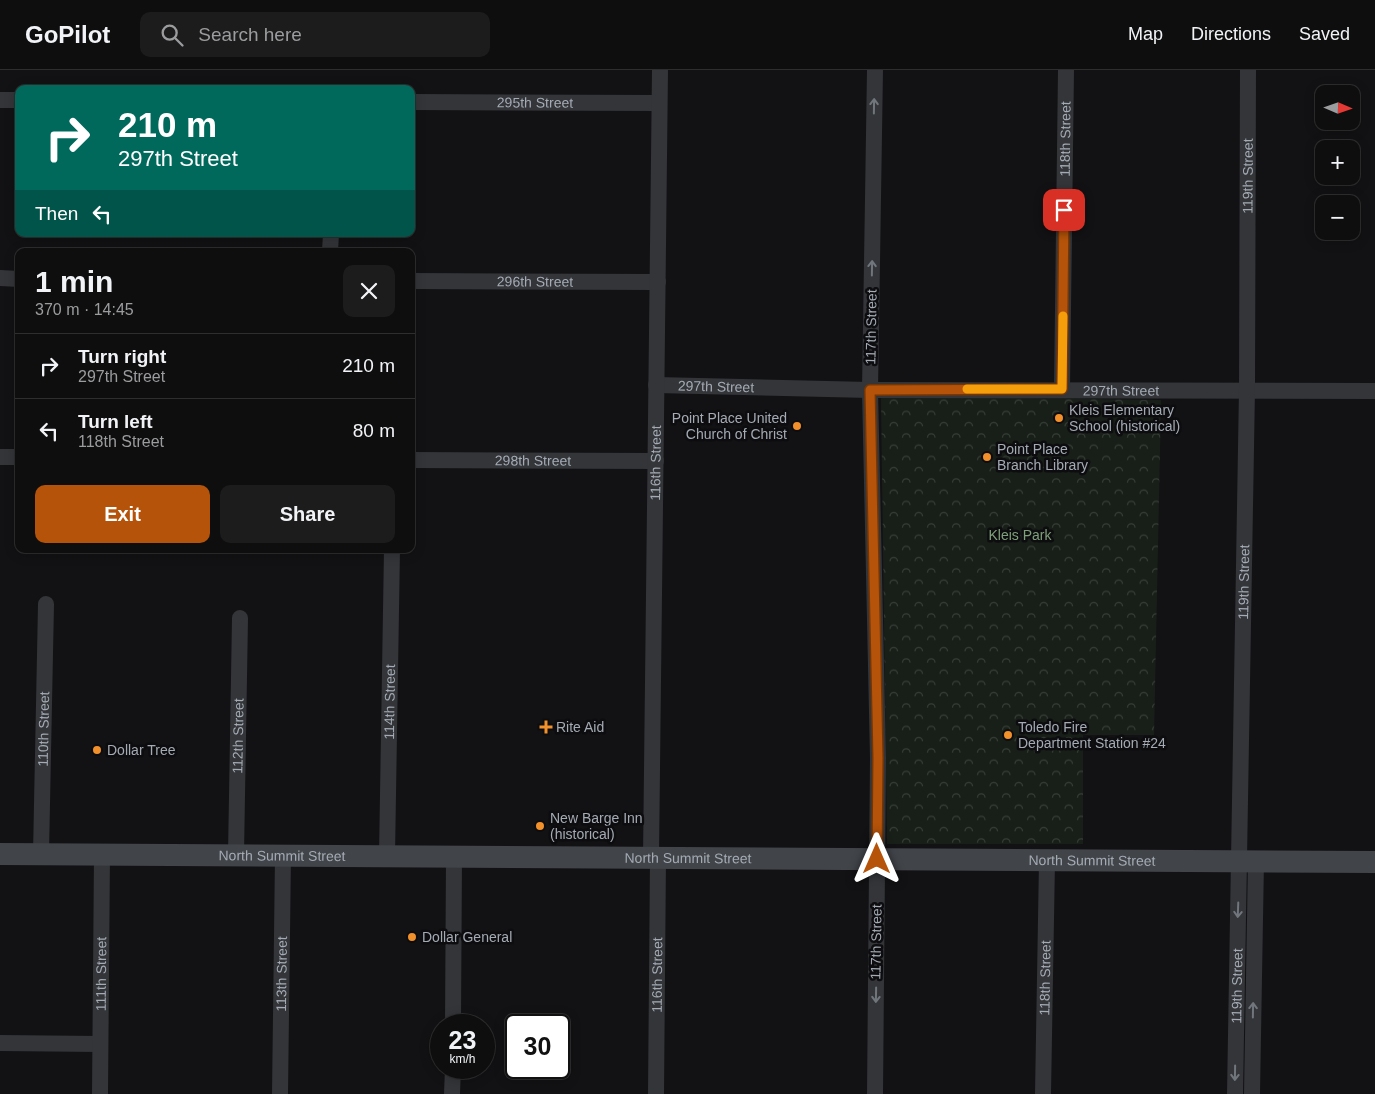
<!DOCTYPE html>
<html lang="en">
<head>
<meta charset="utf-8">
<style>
  :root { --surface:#0e0e0f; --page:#1c1c1d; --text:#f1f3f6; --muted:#9b9c9e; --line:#2e2e2f; --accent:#b45309 }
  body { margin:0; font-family:Arial,sans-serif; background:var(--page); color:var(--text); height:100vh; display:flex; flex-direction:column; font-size:19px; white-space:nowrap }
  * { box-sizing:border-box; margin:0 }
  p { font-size:16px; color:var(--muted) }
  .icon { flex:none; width:28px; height:28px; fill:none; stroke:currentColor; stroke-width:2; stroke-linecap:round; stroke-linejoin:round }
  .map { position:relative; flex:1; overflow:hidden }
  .sheet { position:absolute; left:15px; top:178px; width:400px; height:305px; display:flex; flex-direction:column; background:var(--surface); border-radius:10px; box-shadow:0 2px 12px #0003,0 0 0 1px var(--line) }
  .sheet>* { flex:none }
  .banner { position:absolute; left:15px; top:15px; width:400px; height:152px; border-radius:10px; box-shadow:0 2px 12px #0003,0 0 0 1px var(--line); background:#00695c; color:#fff; overflow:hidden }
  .needle { width:32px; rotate:92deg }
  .fabs { position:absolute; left:1315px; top:15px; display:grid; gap:10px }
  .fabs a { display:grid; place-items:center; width:45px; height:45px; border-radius:10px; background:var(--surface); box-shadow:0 2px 12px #0003,0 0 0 1px var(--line); font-size:25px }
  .speed { position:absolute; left:430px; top:944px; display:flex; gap:10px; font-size:25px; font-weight:700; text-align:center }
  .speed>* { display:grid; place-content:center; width:65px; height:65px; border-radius:50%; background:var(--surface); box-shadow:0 2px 12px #0003,0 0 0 1px var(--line); line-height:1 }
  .speed small { font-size:12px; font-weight:400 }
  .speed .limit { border:2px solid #111; border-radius:8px; background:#fff; color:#111 }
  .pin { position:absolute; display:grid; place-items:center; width:42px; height:42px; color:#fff; margin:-21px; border-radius:10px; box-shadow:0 2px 8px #0006 }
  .me { position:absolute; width:55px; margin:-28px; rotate:0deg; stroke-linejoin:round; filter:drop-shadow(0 0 4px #0008) }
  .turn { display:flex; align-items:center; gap:18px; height:105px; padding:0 20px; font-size:22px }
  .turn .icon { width:65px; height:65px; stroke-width:2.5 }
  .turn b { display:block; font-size:35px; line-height:42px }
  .then { display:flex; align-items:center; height:48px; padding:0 20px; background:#0003; gap:10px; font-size:19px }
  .round { display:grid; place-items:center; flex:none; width:52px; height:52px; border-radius:10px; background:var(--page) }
  .head { display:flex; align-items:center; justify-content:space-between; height:85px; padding:0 20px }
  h1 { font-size:30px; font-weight:700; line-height:38px }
  .cta { display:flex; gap:10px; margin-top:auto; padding:10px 20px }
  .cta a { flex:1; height:58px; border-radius:10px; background:var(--accent); color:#fff; font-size:20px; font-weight:700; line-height:58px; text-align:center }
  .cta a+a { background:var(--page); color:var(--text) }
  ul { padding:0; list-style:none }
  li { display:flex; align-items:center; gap:15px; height:65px; padding:0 20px; border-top:1px solid var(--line) }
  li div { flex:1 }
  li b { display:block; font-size:19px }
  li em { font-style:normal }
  header { display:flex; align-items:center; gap:30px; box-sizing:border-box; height:70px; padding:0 25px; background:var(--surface); border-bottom:1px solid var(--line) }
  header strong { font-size:24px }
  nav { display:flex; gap:28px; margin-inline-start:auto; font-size:18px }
  .search { width:350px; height:45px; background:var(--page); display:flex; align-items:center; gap:12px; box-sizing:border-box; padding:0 18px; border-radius:10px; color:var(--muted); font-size:19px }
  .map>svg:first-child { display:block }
  .park { fill:url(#park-crowns) }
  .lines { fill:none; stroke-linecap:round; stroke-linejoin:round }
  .minor { stroke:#333539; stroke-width:16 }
  .secondary { stroke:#414449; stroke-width:22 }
  .oneway { stroke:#71767d }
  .route-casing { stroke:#753606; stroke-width:12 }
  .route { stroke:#b45309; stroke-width:9 }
  .slow { stroke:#f59e0b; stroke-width:9 }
  .poi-dot { fill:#f2912c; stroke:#0d0d0f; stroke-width:2 }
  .labels { text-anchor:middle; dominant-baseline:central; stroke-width:5; stroke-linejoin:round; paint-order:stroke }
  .street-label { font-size:14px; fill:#a4abb4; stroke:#0d0d0f }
  .poi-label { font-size:14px; fill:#a4abb4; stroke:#0d0d0f; text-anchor:start }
  .park-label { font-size:14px; fill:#7ea07a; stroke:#0d0d0f }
</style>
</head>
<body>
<header>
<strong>GoPilot</strong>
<div class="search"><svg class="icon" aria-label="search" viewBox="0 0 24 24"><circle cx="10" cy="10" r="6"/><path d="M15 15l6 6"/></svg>Search here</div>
<nav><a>Map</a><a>Directions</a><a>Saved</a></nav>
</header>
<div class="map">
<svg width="1375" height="1024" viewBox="0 0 1375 1024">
  <defs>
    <pattern id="park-crowns" width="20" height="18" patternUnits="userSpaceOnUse" patternTransform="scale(1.25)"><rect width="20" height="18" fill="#181f18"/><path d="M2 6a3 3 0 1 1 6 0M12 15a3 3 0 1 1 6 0" fill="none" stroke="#373d37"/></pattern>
  </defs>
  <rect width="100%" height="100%" fill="#121214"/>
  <!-- park -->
  <path class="park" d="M 881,326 L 1161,330 L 1154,665 L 1083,665 L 1083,774 L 887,774 Z"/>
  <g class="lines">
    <!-- minor -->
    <g class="minor">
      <path d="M 875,0 L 870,320 L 878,688 L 875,1024"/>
      <path d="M 0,30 L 19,30"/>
      <path id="s1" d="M 411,32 L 659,33"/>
      <path d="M 330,181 L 331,164"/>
      <path d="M 0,208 L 19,209"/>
      <path id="s2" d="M 411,211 L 658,212"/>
      <path id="s3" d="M 656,315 L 870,320 L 1375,321"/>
      <path id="s4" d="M 1062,319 L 1066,0"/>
      <path d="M 0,387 L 19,387"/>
      <path id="s5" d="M 411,390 L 656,391"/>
      <path id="s6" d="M 41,784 L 46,534"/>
      <path id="s7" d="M 236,785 L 240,548"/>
      <path id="s8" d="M 387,786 L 392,479"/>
      <path id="s9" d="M 651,787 L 660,0"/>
      <path d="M 453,955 L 454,786"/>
      <path d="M 0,973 L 100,974"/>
      <path id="s10" d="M 100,1024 L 102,784"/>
      <path id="s11" d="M 280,1024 L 283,785"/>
      <path d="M 452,1024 L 453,998"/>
      <path id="s12" d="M 656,1024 L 658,787"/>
      <path id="s13" d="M 1043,1024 L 1047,791"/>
      <path id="s14" d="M 1235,1024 L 1247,319 L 1248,0"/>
      <path d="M 1252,1024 L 1256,791"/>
    </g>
    <!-- secondary -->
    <path class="secondary" id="s15" d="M 0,784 L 1375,792"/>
  </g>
  <!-- one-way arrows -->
  <defs><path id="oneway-shaft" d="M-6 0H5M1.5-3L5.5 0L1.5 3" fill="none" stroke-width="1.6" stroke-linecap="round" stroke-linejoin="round" transform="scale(1.25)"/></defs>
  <g class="oneway">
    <use href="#oneway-shaft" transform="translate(874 36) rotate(-89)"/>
    <use href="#oneway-shaft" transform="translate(872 198) rotate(-89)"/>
    <use href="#oneway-shaft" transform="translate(1238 840) rotate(92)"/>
    <use href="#oneway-shaft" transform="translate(876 925) rotate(91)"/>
    <use href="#oneway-shaft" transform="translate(1253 940) rotate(-89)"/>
    <use href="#oneway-shaft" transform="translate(1235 1003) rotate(91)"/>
  </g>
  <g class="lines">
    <defs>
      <path id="route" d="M 877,789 L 878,688 L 870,320 L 1062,319 L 1064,140"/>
    </defs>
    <!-- route casing -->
    <use href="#route" class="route-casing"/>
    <!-- route -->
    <use href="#route" class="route"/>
    <!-- slow -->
    <path class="slow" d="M 967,319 L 1062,319 L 1063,246"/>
  </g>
  <!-- markers -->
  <g class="poi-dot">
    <circle cx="1059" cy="348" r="5"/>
    <circle cx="797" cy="356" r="5"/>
    <circle cx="987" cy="387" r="5"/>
    <path d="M543.5 649.5h5v5h5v5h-5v5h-5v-5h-5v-5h5z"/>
    <circle cx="1008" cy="665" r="5"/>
    <circle cx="97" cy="680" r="5"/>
    <circle cx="540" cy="756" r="5"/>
    <circle cx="412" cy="867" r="5"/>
  </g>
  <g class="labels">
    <!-- street labels -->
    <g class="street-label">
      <text stroke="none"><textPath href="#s1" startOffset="124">295th Street</textPath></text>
      <text stroke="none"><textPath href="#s4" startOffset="250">118th Street</textPath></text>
      <text stroke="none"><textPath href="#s14" startOffset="918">119th Street</textPath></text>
      <text stroke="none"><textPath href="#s2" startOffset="124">296th Street</textPath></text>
      <text transform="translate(871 257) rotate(-89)">117th Street</text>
      <text stroke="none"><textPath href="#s3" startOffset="60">297th Street</textPath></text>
      <text stroke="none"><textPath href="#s3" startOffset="465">297th Street</textPath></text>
      <text stroke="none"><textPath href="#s5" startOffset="122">298th Street</textPath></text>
      <text stroke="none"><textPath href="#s9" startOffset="394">116th Street</textPath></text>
      <text stroke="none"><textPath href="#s14" startOffset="512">119th Street</textPath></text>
      <text stroke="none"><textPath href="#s8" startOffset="154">114th Street</textPath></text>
      <text stroke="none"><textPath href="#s6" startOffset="125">110th Street</textPath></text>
      <text stroke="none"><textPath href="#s7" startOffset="119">112th Street</textPath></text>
      <text stroke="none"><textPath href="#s15" startOffset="282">North Summit Street</textPath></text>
      <text stroke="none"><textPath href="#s15" startOffset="688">North Summit Street</textPath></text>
      <text stroke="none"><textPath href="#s15" startOffset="1092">North Summit Street</textPath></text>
      <text transform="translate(876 872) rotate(-89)">117th Street</text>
      <text stroke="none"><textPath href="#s10" startOffset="120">111th Street</textPath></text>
      <text stroke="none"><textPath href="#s11" startOffset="120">113th Street</textPath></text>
      <text stroke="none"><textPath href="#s12" startOffset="119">116th Street</textPath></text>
      <text stroke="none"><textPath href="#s13" startOffset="116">118th Street</textPath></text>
      <text stroke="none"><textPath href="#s14" startOffset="108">119th Street</textPath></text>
    </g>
    <!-- poi labels -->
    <g class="poi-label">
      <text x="1069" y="340">Kleis Elementary<tspan x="1069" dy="16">School (historical)</tspan></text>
      <text x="787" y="348" text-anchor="end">Point Place United<tspan x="787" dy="16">Church of Christ</tspan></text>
      <text x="997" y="379">Point Place<tspan x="997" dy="16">Branch Library</tspan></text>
      <text x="556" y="657">Rite Aid</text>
      <text x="1018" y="657">Toledo Fire<tspan x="1018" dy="16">Department Station #24</tspan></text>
      <text x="107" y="680">Dollar Tree</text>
      <text x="550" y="748">New Barge Inn<tspan x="550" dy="16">(historical)</tspan></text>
      <text x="422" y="867">Dollar General</text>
    </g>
    <!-- park labels -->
    <g class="park-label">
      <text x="1020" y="465">Kleis Park</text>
    </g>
  </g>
</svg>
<div class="fabs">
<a><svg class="needle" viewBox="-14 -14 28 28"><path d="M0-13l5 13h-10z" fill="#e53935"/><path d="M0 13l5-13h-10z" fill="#9b9c9e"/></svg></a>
<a>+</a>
<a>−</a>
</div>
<div class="speed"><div>23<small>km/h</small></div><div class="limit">30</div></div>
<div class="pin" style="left:1064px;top:140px;background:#d93025"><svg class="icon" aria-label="arrive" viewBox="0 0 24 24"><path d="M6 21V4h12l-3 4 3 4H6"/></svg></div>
<svg class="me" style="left:877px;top:789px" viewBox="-20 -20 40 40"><path d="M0-17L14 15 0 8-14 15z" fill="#b45309" stroke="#fff" stroke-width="4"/></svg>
<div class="banner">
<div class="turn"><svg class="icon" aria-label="right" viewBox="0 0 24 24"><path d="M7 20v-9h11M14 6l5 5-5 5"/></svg><div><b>210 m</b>297th Street</div></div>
<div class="then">Then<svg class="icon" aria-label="left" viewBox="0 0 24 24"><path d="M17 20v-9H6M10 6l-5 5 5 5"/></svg></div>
</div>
<section class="sheet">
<div class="head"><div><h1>1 min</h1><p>370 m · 14:45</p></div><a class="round"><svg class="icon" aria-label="close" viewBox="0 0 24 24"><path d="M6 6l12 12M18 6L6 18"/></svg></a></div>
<ul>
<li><svg class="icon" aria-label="right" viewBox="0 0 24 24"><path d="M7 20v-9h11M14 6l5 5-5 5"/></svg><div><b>Turn right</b><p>297th Street</p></div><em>210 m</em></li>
<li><svg class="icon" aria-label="left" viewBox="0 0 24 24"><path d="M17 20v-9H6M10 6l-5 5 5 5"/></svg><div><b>Turn left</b><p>118th Street</p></div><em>80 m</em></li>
</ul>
<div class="cta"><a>Exit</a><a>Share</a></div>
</section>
</div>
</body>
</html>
